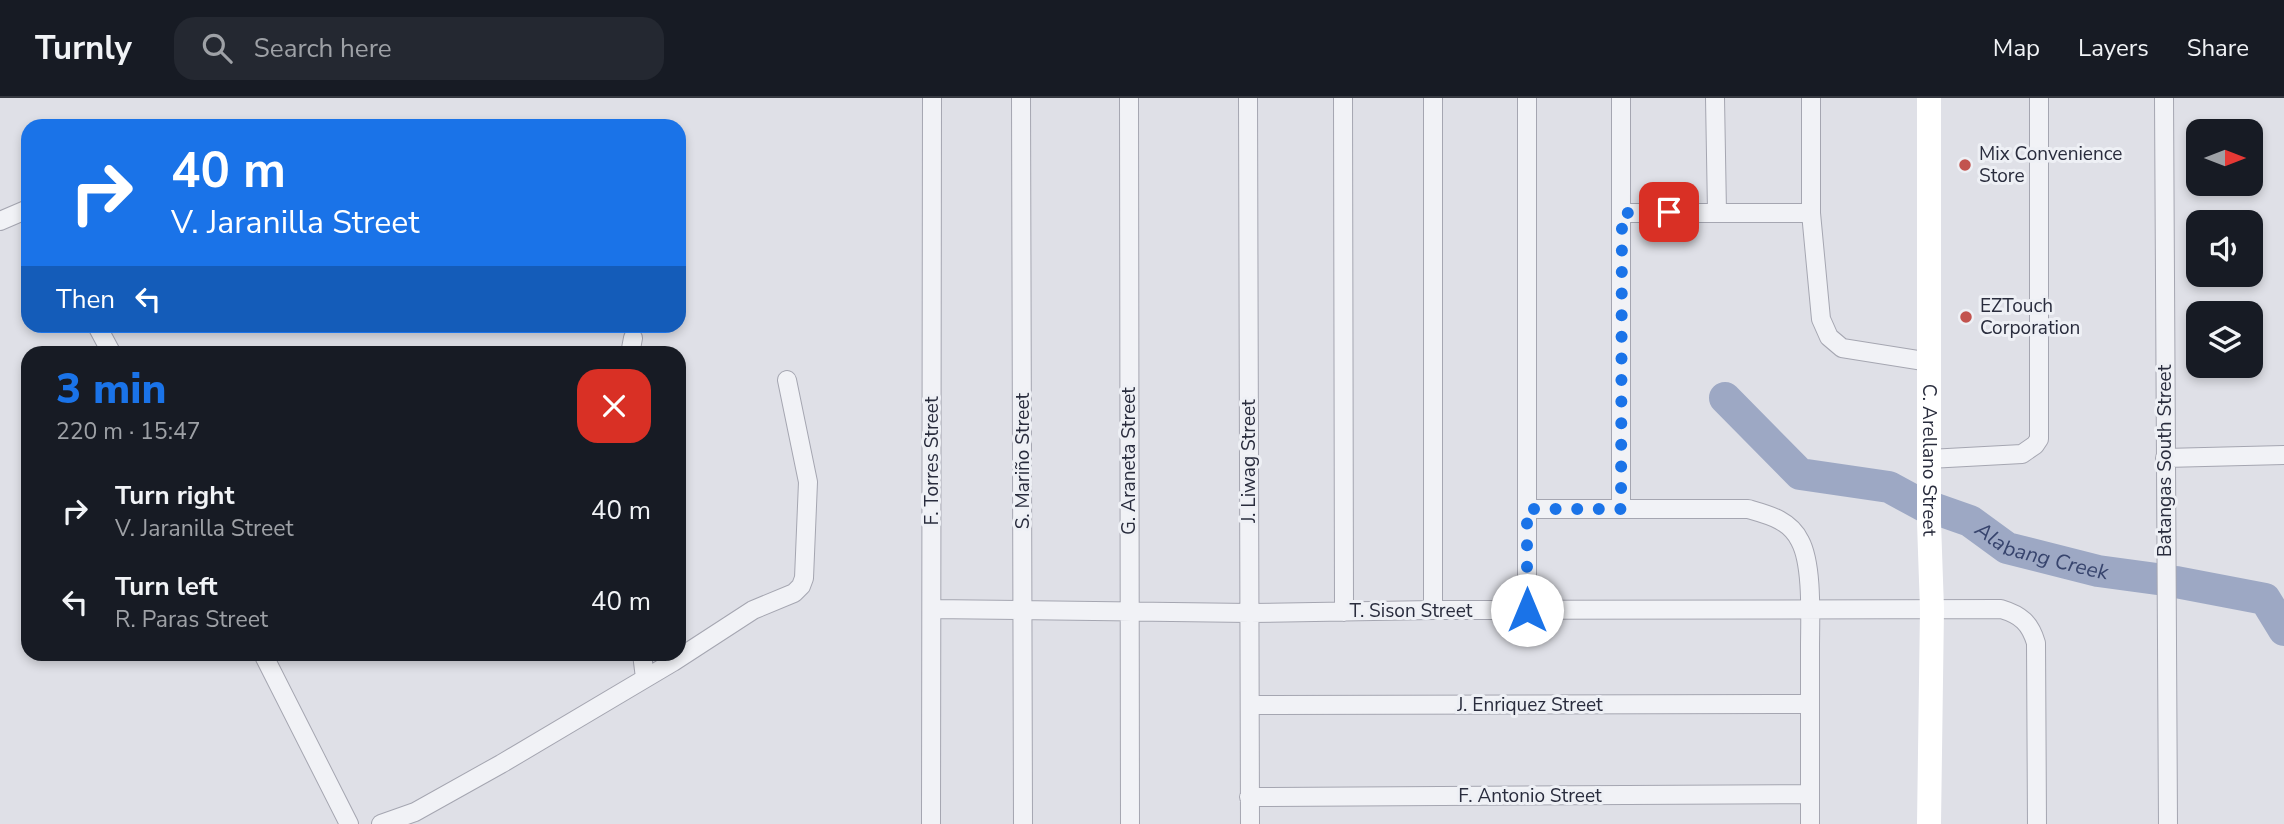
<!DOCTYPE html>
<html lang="en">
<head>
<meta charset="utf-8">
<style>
  :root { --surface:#171b24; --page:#242831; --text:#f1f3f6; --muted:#9ea1a6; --line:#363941; --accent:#1a73e8 }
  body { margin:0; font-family:"Nunito Sans",sans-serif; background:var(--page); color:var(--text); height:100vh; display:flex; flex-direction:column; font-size:26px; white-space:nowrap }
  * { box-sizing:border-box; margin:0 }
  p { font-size:23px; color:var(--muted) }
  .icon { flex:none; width:38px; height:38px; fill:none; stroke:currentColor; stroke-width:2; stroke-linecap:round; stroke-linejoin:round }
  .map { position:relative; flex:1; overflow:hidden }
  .side { position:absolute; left:21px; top:248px; width:665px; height:315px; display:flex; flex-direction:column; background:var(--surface); border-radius:21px; box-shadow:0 4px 10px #0003 }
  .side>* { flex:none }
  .guide { position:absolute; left:21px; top:21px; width:665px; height:214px; border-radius:21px; box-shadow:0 4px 10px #0003; background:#1a73e8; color:#fff; overflow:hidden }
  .needle { width:46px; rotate:90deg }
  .controls { position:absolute; left:2186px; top:21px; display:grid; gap:14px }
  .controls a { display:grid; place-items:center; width:77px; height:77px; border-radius:14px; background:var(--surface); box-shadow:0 4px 10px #0003; font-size:35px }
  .pin { position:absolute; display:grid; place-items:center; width:60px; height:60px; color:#fff; margin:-30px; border-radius:14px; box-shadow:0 4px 10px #0006 }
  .me { position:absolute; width:77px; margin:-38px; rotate:0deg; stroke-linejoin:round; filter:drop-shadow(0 0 5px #0008) }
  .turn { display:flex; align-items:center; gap:24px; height:147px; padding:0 35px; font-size:32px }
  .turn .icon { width:91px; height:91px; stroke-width:2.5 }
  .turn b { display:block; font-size:49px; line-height:60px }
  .then { display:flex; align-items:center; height:66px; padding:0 35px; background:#0003; gap:14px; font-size:26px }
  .round { display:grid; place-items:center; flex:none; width:74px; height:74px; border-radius:21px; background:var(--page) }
  .headline { display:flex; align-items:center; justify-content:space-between; height:119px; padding:0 35px }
  h1 { font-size:42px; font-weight:800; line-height:52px; color:var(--accent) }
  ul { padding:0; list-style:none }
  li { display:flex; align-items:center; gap:21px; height:91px; padding:0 35px }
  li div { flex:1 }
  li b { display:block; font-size:26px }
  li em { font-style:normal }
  header { display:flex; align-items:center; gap:42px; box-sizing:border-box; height:98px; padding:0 35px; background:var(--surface); border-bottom:2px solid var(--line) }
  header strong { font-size:33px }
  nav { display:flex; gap:38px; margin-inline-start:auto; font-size:24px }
  .search { width:490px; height:63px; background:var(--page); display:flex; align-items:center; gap:18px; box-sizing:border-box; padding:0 24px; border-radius:21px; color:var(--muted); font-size:26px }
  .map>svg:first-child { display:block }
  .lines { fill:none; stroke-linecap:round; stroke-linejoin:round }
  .river { stroke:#9da8c4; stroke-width:32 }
  .street-casing { stroke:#a5a6b1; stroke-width:20 }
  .street { stroke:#f1f2f6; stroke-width:18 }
  .secondary { stroke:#fff; stroke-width:24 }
  .route { stroke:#1a73e8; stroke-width:12; stroke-dasharray:0 21.6 }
  .poi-dot { fill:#c2534e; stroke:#eef0f5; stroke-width:2.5 }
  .labels { text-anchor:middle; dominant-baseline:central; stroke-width:6; stroke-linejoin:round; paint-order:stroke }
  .poi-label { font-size:19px; fill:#292c3d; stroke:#eef0f5; text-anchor:start }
  .street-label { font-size:19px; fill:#292c3d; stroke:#eef0f5 }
  .water-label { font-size:21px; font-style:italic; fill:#37446d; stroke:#eef0f5 }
</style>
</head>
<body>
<header>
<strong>Turnly</strong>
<div class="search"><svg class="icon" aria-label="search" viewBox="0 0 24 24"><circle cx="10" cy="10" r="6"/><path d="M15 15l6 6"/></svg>Search here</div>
<nav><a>Map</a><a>Layers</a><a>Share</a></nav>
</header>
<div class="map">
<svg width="2284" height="726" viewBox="0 0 2284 726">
  <rect width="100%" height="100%" fill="#dfe0e7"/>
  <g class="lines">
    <!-- river -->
    <g class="river">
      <path d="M 1725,300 L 1800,376 L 1889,389 L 1924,408"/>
      <path id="s1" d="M 1933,410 L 1970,423 L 2007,450 L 2098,473 L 2157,481"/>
      <path d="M 2176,484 L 2265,501 L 2284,532"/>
    </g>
    <defs>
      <path id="street" d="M 1021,0 L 1023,726
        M 1129,0 L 1130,726
        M 1248,0 L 1250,726
        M 1343,0 L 1344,514
        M 1433,0 L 1433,512
        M 1527,0 L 1527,512
        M 1715,0 L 1717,114
        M 1811,0 L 1811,115 L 1821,221 L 1829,239 L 1842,250 L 1930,264
        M 2164,0 L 2168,726
        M 1622,115 L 1811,115
        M 0,123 L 28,111
        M 97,228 L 112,256
        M 630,256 L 633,240
        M 2165,360 L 2284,357
        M 1929,361 L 2022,356 L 2035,347 L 2039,341 L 2039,0
        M 1527,411 L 1748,411 C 1769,417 1790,422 1800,443 C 1813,467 1810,522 1810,549 C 1810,608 1810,667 1810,726
        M 1621,411 L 1621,0
        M 932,511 L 1250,515 L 1433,512 L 2001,511 C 2021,517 2030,525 2036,545 L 2037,726
        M 263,556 L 349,726
        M 642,556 L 645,580
        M 1250,607 L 1810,606
        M 1249,699 L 1810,696
        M 381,726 L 415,714 L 501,666 L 673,564 L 753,512 L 794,495 L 801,488 L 804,480 L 808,384 L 787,282
        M 931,726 L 932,0"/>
    </defs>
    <!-- street casing -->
    <use href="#street" class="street-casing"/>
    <!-- street -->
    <use href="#street" class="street"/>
    <!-- secondary -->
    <path class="secondary" id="s2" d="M 1929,0 L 1929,425 L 1932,511 L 1929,726"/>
  </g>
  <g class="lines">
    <!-- route -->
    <path class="route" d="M 1527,512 L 1527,411 L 1621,411 L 1622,115 L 1669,114"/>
  </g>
  <!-- markers -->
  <g class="poi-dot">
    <circle cx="1965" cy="67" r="7"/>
    <circle cx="1966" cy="219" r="7"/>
  </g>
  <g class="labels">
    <!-- poi labels -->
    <g class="poi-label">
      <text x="1979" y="56">Mix Convenience<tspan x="1979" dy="22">Store</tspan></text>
      <text x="1980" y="208">EZTouch<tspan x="1980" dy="22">Corporation</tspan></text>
    </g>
    <!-- street labels -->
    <g class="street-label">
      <text transform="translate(932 363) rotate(-90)">F. Torres Street</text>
      <text transform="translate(1023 363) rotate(-90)">S. Mariño Street</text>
      <text transform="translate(1129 363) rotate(-90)">G. Araneta Street</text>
      <text transform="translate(1249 363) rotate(-90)">J. Liwag Street</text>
      <text stroke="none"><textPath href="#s2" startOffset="362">C. Arellano Street</textPath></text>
      <text transform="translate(2165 363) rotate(-90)">Batangas South Street</text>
      <text x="1411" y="513">T. Sison Street</text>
      <text x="1530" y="607">J. Enriquez Street</text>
      <text x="1530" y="698">F. Antonio Street</text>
    </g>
    <!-- water labels -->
    <g class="water-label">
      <text stroke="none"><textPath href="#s1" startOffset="119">Alabang Creek</textPath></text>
    </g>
  </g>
</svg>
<div class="controls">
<a><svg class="needle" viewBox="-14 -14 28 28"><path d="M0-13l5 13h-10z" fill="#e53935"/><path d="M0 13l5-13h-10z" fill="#9ea1a6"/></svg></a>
<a><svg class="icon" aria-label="sound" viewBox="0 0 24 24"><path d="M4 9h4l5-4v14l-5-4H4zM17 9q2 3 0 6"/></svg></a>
<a><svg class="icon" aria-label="layers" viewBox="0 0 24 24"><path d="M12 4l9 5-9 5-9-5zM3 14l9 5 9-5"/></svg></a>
</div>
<div class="pin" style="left:1669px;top:114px;background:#d93025"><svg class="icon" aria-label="arrive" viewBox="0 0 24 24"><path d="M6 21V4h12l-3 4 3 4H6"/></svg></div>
<svg class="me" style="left:1527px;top:512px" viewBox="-20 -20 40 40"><circle r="19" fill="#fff"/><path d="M0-13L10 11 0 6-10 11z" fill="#1a73e8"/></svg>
<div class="guide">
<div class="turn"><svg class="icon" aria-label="right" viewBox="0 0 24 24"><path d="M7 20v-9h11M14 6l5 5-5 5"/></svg><div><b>40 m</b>V. Jaranilla Street</div></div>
<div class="then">Then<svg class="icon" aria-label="left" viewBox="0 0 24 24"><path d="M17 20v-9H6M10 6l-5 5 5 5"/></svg></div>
</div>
<section class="side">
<div class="headline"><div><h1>3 min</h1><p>220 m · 15:47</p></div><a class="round" style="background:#d93025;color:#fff"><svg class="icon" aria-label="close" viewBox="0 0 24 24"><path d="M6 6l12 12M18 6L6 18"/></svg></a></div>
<ul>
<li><svg class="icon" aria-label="right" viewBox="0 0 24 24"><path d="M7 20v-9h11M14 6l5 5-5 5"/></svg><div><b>Turn right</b><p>V. Jaranilla Street</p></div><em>40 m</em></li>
<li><svg class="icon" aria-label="left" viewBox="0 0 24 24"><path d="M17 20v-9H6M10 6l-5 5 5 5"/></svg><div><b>Turn left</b><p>R. Paras Street</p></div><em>40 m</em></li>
</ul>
</section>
</div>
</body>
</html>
